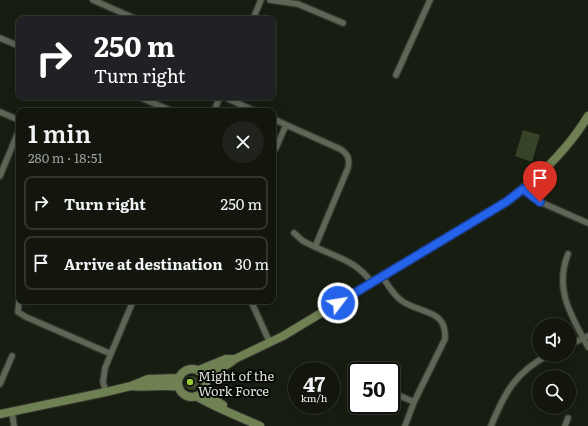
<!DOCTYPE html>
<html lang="en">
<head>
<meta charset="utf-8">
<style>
  :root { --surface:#12160d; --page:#1f231b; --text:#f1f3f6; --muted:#9c9f9d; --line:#31352e }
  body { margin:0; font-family:Literata,serif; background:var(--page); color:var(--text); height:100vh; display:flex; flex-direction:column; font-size:15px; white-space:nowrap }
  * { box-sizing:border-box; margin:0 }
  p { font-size:13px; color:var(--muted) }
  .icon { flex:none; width:22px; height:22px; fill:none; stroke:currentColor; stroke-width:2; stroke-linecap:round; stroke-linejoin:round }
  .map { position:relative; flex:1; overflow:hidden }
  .drawer { position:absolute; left:16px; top:108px; width:260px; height:196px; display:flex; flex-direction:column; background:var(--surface); border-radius:8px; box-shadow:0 4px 16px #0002,0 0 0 1px var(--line) }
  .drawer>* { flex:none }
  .hud { position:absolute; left:16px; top:16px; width:260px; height:84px; border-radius:8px; box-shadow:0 4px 16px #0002,0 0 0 1px var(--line); background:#202124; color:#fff; overflow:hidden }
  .tools { position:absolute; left:532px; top:318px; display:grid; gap:8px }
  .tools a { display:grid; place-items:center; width:44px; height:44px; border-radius:50%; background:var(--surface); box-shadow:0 4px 16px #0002,0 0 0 1px var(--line); font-size:20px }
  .speed { position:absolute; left:288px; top:362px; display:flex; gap:8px; font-size:20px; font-weight:700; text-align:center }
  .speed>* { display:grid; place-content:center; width:52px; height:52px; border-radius:50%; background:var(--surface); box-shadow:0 4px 16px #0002,0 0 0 1px var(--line); line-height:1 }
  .speed small { font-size:10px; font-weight:400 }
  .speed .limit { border:2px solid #111; border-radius:6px; background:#fff; color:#111 }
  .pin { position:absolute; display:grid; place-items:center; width:34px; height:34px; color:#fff; margin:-41px -17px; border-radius:50% 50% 50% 0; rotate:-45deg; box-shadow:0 0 4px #0007 }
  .pin .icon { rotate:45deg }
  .me { position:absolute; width:44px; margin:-22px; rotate:59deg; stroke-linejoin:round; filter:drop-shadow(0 0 3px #0008) }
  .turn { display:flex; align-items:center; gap:14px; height:84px; padding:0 12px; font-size:18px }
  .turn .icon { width:52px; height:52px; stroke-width:2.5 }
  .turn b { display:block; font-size:28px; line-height:34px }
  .round { display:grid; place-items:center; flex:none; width:42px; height:42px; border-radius:21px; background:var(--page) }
  .headline { display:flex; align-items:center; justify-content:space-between; height:68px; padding:0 12px }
  h1 { font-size:24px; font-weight:600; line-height:30px }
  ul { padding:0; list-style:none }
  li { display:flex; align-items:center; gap:12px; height:54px; margin:0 8px 6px; padding:0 4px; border:2px solid var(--line); border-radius:8px }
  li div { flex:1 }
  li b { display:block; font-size:15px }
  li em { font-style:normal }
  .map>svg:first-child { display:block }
  .grass { fill:url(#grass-tufts) }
  .pitch { fill:#374326 }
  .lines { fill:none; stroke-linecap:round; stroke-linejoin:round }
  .street-casing { stroke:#343730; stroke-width:8 }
  .secondary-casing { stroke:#343730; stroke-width:10 }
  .street { stroke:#5f6656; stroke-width:5.5 }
  .secondary { stroke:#6f8152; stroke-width:8 }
  .route-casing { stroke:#184099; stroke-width:10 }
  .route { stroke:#2563eb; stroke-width:7 }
  .poi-dot { fill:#97cb38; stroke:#050703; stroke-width:1.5 }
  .labels { text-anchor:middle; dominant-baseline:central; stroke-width:4; stroke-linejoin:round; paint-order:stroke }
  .poi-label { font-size:13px; fill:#dce0d8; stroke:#050703; text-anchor:start }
</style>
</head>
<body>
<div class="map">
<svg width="588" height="426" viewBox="0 0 588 426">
  <defs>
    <pattern id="grass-tufts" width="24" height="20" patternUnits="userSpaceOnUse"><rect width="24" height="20" fill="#374326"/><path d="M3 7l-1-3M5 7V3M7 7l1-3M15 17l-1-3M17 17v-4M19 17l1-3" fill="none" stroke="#535e45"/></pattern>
  </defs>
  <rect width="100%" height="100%" fill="#181d11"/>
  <!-- grass -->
  <path class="grass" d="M185 383a7 7 0 1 1 14 0a7 7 0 1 1-14 0Z"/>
  <!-- pitch -->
  <path class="pitch" d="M 523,130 L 540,135 L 532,162 L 515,156 Z"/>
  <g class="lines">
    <defs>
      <path id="street" d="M 93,0 L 136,19
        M 270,0 L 298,4 L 343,23
        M 253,19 L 261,0
        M 0,38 L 19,46
        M 396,75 L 430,0
        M 139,97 L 172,111
        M 224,97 L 255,111
        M 214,111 L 220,97
        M 0,112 L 19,120
        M 273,119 L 340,149 C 348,154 350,159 348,168 L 315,247 C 337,257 358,262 372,283
        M 276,148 L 286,125
        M 0,176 L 19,130
        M 523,189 L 540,202 L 588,223
        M 294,233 L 303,241 L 315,247
        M 568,254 C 554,290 571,315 588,347
        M 382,276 C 388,285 393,295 402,301 C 421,314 447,309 445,339 L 414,402 L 405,426
        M 19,301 L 18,312 L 26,317 L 111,354
        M 251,301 L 270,343
        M 569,345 L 588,336
        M 0,384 L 12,356
        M 106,392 L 103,382 L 105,368 L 133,301
        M 391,392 L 414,402
        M 12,412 L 14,426
        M 491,426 C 505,392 515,373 548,355
        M 565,426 L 568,418"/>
      <path id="secondary" d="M178 383a14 14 0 1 1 28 0a14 14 0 1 1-28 0Z
        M 199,370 L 226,359 L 235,359
        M 205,379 C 214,370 226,367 235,359 L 283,336 L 506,202 C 538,178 567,151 588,116
        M 131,386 C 147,388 163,384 179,387
        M 204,390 L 211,398 L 223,405
        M 196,396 C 216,408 238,416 260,426
        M 0,414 L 106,392 L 131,386 L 148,379 L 179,378"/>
    </defs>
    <!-- street casing -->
    <use href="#street" class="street-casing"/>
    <!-- secondary casing -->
    <use href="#secondary" class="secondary-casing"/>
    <!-- street -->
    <use href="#street" class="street"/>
    <!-- secondary -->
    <use href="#secondary" class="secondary"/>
  </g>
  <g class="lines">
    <defs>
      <path id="route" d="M 338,303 L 506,202 L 523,189 L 540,202"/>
    </defs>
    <!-- route casing -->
    <use href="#route" class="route-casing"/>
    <!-- route -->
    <use href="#route" class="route"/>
  </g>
  <!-- markers -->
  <circle class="poi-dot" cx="190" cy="382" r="4"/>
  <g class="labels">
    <!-- poi labels -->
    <g class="poi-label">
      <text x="198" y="375">Might of the<tspan x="198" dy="15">Work Force</tspan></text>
    </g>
  </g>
</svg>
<div class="tools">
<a><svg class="icon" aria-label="sound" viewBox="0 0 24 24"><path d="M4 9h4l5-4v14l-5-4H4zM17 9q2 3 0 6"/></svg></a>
<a><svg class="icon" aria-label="search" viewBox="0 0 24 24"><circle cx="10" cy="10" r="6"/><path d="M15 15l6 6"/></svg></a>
</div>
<div class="speed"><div>47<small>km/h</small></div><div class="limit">50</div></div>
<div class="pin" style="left:540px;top:202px;background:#d93025"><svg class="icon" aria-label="arrive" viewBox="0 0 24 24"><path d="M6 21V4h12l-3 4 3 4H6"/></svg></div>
<svg class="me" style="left:338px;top:303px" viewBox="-20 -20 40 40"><circle r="17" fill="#2563eb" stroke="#fff" stroke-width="3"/><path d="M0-11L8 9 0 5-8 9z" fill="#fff"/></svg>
<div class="hud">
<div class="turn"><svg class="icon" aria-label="right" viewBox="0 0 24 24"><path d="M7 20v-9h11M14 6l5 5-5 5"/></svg><div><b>250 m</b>Turn right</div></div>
</div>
<section class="drawer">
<div class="headline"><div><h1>1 min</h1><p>280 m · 18:51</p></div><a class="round"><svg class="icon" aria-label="close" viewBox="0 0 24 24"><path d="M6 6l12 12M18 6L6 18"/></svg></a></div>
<ul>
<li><svg class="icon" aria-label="right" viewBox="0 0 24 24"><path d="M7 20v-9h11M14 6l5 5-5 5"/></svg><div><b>Turn right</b></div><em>250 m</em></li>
<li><svg class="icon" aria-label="arrive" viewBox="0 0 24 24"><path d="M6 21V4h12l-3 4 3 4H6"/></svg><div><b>Arrive at destination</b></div><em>30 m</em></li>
</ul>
</section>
</div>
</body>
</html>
